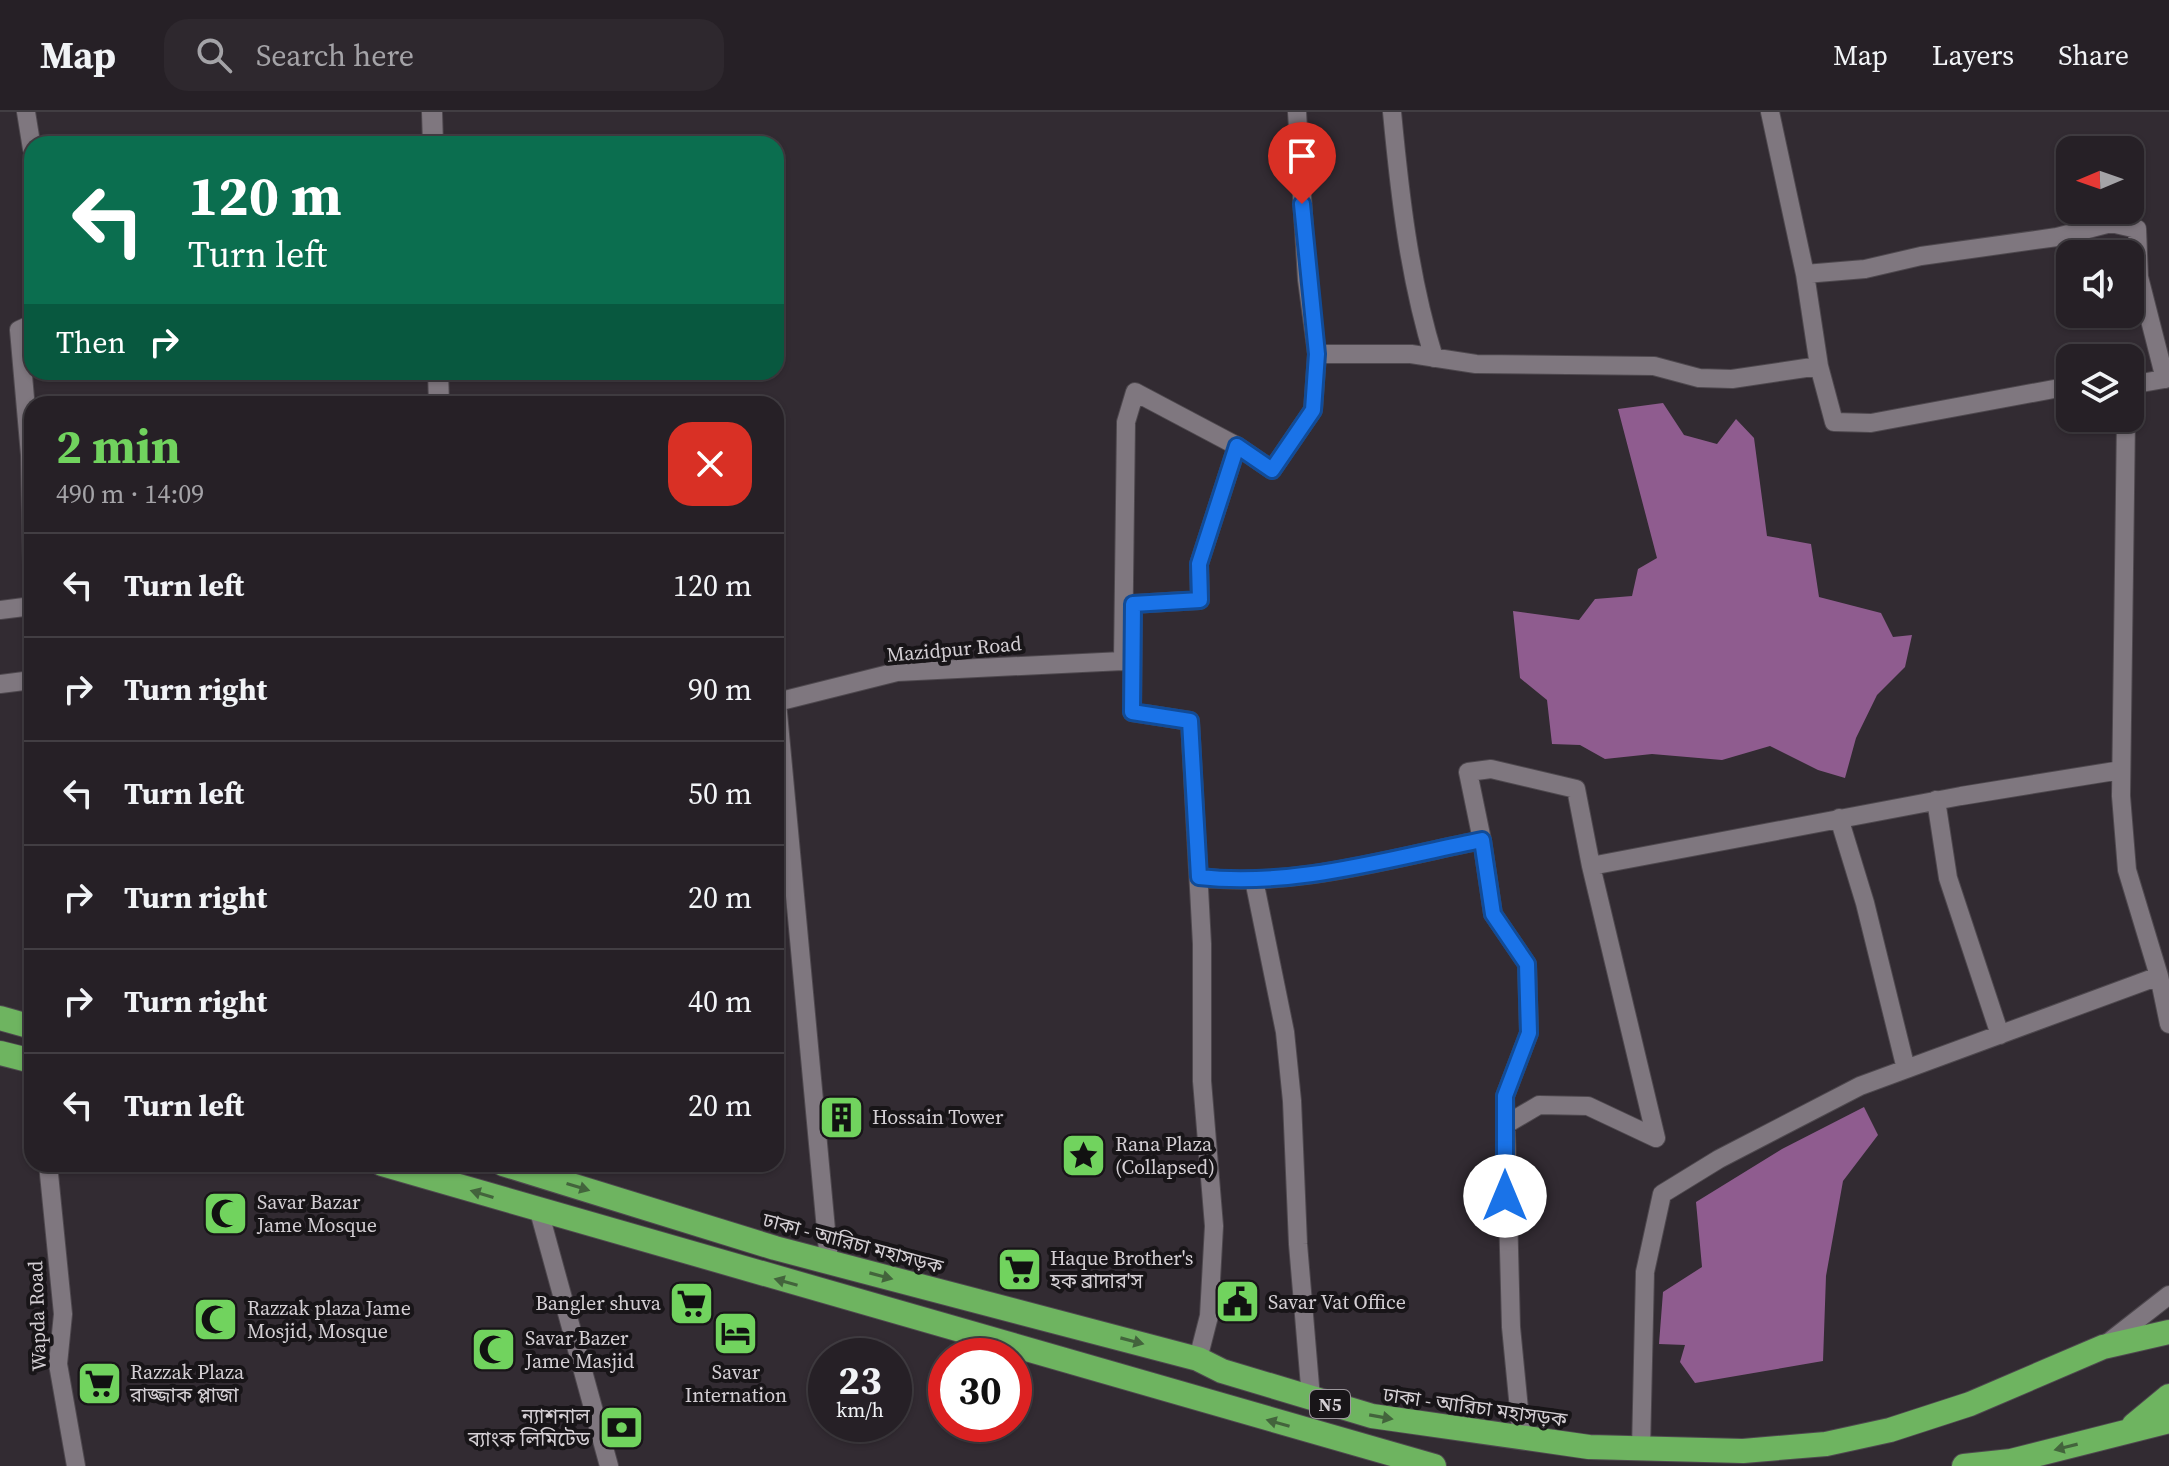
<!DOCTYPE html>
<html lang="en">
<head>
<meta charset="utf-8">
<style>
  :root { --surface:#262026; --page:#2e282e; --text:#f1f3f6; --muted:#a4a3a7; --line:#423e43; --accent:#71d35e }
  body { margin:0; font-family:"Source Serif 4","Noto Sans Bengali",serif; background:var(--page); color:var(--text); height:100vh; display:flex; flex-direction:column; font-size:30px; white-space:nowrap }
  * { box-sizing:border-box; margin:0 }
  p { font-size:26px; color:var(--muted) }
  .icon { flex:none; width:44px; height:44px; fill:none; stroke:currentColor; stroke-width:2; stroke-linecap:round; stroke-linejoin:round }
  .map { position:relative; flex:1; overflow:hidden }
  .side { position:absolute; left:24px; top:284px; width:760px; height:776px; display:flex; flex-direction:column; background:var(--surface); border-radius:24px; box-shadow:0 2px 6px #0004,0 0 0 2px var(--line) }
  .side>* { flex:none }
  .banner { position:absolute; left:24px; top:24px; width:760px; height:244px; border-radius:24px; box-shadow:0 2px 6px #0004,0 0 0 2px var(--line); background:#0b6e4f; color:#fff; overflow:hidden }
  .needle { width:52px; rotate:268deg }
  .buttons { position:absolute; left:2056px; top:24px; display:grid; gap:16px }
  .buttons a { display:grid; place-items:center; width:88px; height:88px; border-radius:16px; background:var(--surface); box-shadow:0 2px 6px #0004,0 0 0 2px var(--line); font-size:40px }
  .speed { position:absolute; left:808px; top:1226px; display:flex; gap:16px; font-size:40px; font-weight:700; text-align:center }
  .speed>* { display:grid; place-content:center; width:104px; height:104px; border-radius:50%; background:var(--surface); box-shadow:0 2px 6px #0004,0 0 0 2px var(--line); line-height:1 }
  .speed small { font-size:20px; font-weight:400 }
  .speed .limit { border:12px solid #d22; background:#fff; color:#111 }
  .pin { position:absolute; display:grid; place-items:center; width:68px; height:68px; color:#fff; margin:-82px -34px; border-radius:50% 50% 50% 0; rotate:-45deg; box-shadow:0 0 8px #0007 }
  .pin .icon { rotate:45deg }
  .me { position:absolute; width:88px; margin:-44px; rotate:0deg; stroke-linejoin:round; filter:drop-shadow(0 0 6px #0008) }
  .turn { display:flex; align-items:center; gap:28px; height:168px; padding:0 32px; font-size:36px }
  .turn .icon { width:104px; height:104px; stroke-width:2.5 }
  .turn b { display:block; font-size:56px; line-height:68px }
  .then { display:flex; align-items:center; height:76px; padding:0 32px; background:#0003; gap:16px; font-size:30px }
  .round { display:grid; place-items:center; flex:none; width:84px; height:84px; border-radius:24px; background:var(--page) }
  .overview { display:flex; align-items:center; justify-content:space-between; height:136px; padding:0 32px }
  h1 { font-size:48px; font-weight:700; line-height:60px; color:var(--accent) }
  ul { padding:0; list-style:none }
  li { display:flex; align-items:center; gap:24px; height:104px; padding:0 32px; border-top:2px solid var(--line) }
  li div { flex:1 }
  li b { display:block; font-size:30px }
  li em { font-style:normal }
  header { display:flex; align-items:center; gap:48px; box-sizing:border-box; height:112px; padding:0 40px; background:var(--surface); border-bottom:2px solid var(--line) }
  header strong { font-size:38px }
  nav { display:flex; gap:44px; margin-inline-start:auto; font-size:28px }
  .search { width:560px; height:72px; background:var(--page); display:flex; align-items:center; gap:20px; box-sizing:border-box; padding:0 28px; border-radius:24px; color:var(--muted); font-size:30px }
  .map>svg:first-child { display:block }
  .water { fill:#8f5c8f }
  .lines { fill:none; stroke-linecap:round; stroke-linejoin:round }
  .street-casing { stroke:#4e484e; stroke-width:20 }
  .secondary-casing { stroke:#4e484e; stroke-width:22 }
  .highway-casing { stroke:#4e484e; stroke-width:26 }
  .street { stroke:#7f777f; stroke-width:18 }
  .secondary { stroke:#7f777f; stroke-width:20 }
  .highway { stroke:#6eb460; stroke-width:24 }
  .oneway { fill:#43643c }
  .route-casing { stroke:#114b97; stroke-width:20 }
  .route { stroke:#1a73e8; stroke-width:14 }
  .labels { text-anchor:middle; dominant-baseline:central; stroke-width:8; stroke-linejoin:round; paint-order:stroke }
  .shield { fill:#181518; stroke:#9c979c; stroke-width:2 }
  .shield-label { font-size:18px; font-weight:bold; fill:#d4cfd4 }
  .street-label { font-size:20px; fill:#d4cfd4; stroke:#181518 }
  .poi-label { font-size:20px; fill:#d4cfd4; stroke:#181518; text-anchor:start }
</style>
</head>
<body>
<header>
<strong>Map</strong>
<div class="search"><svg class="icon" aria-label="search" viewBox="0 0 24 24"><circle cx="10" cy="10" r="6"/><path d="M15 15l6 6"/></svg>Search here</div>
<nav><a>Map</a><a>Layers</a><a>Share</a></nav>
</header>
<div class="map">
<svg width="2169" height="1354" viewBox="0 0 2169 1354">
  <rect width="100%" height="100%" fill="#322b32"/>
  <!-- water -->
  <path class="water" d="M 1663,291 L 1684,323 L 1717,332 L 1736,307 L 1754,326 L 1767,424 L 1811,432 L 1819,485 L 1881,501 L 1893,525 L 1912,523 L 1905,555 L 1877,583 L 1856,626 L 1845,666 L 1818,658 L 1770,634 L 1722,648 L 1652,642 L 1605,647 L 1580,633 L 1552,632 L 1547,588 L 1520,566 L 1513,499 L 1579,508 L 1595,487 L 1632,484 L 1638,457 L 1657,446 L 1618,297 Z
    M 1864,995 L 1878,1023 L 1843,1069 L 1826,1164 L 1823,1249 L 1695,1271 L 1680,1250 L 1685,1233 L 1659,1232 L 1663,1180 L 1702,1155 L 1696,1090 L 1782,1037 Z"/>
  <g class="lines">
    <defs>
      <path id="street" d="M 26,0 L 32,37
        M 1297,0 L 1307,168 L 1317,242
        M 1392,0 C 1400,84 1409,165 1434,246
        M 1770,0 L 1805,162
        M 32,212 L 19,218 L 30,343 L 32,453
        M 1819,254 L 1834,310 L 1871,311 L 2070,274
        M 2130,273 L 2169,266
        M 2126,306 L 2121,684 L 2127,758 L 2159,864 L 2169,912
        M 0,498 L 32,494
        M 0,572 L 32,568
        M 1936,688 L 1948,766 L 2000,923
        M 1839,706 L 1865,791 L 1906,957
        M 1482,728 L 1468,660 L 1491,657 L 1576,677 L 1591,754 L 1961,684 L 2121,658
        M 1199,765 C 1292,777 1392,746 1482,728 L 1493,802 L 1527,852 L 1529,921 L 1505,984 L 1511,1215 L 1522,1328
        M 1254,768 L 1285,920 L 1292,989 L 1298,1132 L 1311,1286
        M 1505,1013 L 1539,993 L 1588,994 L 1656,1026 L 1591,754
        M 48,1052 L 63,1202 L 58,1252 L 76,1354
        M 539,1099 L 609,1354
        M 829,1150 L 777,590 L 897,560 L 1123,549 L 1126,310 L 1135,280 L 1237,334
        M 2105,1233 L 2169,1183
        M 1198,1247 L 1209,1204 L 1214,1114 L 1202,969 L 1202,832 L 1190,609 L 1132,600 L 1133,492 L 1200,488 L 1199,452 L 1237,334 L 1272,358 L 1313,298 L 1317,242 L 1411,242 L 1476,252 L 1654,254 L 1699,266 L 1732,267 L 1819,254 L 1805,162 L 1865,157 L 1921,144 L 2057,125 L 2111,111 L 2137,117 L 2139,165 L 2165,267
        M 1641,1338 L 1645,1160 L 1662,1082 L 1719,1047 L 1860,974 L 2159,864"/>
      <path id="secondary" d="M 432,0 L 433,32
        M 438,260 L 439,292"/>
      <path id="highway" d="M 0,906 L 32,915
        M 0,941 L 32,949
        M 382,1052 L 1434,1354
        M 503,1052 L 775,1136 L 1198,1247 L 1222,1259 L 1372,1304 L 1589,1335 L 1743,1339 L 1826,1332 L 1890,1318 L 1970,1292 L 2103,1235 L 2169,1220
        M 2134,1313 L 2169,1284
        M 1964,1354 L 2011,1349 L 2169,1309"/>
    </defs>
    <!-- street casing -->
    <use href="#street" class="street-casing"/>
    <!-- secondary casing -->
    <use href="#secondary" class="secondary-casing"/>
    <!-- highway casing -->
    <use href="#highway" class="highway-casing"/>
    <!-- street -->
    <use href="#street" class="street"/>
    <!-- secondary -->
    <use href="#secondary" class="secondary"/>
    <!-- highway -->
    <use href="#highway" class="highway"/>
  </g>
  <!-- one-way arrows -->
  <defs><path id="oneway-solid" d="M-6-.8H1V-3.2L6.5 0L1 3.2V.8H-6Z" transform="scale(2)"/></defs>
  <g class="oneway">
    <use href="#oneway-solid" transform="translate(578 1075) rotate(17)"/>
    <use href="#oneway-solid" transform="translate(482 1082) rotate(-163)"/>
    <use href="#oneway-solid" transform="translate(881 1164) rotate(15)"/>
    <use href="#oneway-solid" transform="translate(786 1170) rotate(-164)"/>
    <use href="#oneway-solid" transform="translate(1132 1229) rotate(15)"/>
    <use href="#oneway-solid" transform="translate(1381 1305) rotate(10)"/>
    <use href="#oneway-solid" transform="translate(1278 1311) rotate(-164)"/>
    <use href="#oneway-solid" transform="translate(2066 1335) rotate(166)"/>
  </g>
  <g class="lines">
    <defs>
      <path id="route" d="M 1302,92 L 1317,242 L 1313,298 L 1272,358 L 1237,334 L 1199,452 L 1200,488 L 1133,492 L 1132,600 L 1190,609 L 1199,765 C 1293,776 1391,746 1482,728 L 1493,802 L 1527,852 L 1529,921 L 1505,984 L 1505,1084"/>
    </defs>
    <!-- route casing -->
    <use href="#route" class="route-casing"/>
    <!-- route -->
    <use href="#route" class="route"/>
  </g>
  <!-- icons -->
  <defs>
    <symbol id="building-square" viewBox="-11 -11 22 22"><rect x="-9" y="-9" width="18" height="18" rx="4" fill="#71d35e" stroke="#181518"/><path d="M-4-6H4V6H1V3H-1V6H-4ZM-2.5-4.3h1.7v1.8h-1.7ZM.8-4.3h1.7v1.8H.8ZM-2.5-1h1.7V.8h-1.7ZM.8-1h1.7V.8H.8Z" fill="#111"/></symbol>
    <symbol id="sight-square" viewBox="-11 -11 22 22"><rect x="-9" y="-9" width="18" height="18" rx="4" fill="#71d35e" stroke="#181518"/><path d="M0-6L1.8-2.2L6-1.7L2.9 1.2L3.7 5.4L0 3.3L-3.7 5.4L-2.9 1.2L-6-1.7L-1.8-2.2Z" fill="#111"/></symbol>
    <symbol id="mosque-square" viewBox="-11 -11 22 22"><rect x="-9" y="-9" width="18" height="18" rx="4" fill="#71d35e" stroke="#181518"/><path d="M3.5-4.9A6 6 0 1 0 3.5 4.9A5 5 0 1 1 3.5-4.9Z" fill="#111"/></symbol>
    <symbol id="supermarket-square" viewBox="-11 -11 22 22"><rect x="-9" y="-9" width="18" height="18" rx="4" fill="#71d35e" stroke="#181518"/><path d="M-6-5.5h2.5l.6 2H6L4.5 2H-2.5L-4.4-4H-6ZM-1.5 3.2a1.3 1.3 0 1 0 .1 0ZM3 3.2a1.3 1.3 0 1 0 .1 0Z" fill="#111"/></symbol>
    <symbol id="civic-square" viewBox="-11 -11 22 22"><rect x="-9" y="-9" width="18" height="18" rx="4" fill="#71d35e" stroke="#181518"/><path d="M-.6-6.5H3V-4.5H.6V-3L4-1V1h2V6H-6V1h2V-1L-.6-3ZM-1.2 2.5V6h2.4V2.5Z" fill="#111"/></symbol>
    <symbol id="hotel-square" viewBox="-11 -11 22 22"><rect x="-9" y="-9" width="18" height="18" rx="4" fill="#71d35e" stroke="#181518"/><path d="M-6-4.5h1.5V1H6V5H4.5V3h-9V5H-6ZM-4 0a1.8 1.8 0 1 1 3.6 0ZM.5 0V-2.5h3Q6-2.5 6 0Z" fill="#111"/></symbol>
    <symbol id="bank-square" viewBox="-11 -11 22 22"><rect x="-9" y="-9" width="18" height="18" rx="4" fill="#71d35e" stroke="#181518"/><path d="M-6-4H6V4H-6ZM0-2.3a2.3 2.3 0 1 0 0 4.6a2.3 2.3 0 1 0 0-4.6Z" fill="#111"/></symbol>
  </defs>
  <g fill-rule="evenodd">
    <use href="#building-square" x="816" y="980" width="51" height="51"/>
    <use href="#sight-square" x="1058" y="1018" width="51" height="51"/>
    <use href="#mosque-square" x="200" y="1076" width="51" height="51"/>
    <use href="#supermarket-square" x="994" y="1132" width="51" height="51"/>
    <use href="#civic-square" x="1212" y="1164" width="51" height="51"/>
    <use href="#supermarket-square" x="666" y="1166" width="51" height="51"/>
    <use href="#mosque-square" x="190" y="1182" width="51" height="51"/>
    <use href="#hotel-square" x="710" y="1196" width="51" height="51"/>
    <use href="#mosque-square" x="468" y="1212" width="51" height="51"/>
    <use href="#supermarket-square" x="74" y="1246" width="51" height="51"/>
    <use href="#bank-square" x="596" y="1290" width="51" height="51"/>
  </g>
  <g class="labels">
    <!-- shield labels -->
    <rect class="shield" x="1310" y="1278" width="40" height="28" rx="6"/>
    <g class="shield-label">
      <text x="1330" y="1292">N5</text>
    </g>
    <!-- street labels -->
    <g class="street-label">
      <text transform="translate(954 537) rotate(-5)">Mazidpur Road</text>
      <text transform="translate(853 1131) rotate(15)">ঢাকা - আরিচা মহাসড়ক</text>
      <text transform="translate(37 1204) rotate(-92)">Wapda Road</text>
      <text transform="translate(1475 1295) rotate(8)">ঢাকা - আরিচা মহাসড়ক</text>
    </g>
    <!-- poi labels -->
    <g class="poi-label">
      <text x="872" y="1005">Hossain Tower</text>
      <text x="1115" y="1032">Rana Plaza<tspan x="1115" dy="23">(Collapsed)</tspan></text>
      <text x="257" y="1090">Savar Bazar<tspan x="257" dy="23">Jame Mosque</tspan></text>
      <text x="1050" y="1146">Haque Brother's<tspan x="1050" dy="23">হক ব্রাদার'স</tspan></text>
      <text x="1268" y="1190">Savar Vat Office</text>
      <text x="661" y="1191" text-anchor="end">Bangler shuva</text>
      <text x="247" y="1196">Razzak plaza Jame<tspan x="247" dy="23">Mosjid, Mosque</tspan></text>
      <text x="525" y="1226">Savar Bazer<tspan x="525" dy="23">Jame Masjid</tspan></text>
      <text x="130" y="1260">Razzak Plaza<tspan x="130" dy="23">রাজ্জাক প্লাজা</tspan></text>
      <text x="736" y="1260" text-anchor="middle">Savar<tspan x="736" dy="23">Internation</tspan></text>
      <text x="590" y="1304" text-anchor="end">ন্যাশনাল<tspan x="590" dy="23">ব্যাংক লিমিটেড</tspan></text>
    </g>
  </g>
</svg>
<div class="buttons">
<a><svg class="needle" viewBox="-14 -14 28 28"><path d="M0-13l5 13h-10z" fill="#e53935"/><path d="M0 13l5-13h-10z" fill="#a4a3a7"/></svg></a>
<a><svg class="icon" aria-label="sound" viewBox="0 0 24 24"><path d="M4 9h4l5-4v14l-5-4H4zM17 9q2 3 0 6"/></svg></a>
<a><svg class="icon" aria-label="layers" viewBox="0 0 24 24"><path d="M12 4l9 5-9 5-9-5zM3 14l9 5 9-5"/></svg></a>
</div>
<div class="speed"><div>23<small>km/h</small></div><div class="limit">30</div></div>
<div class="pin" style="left:1302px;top:92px;background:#d93025"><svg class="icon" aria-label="arrive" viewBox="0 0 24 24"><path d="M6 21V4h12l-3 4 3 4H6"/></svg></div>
<svg class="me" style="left:1505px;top:1084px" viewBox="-20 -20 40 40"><circle r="19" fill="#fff"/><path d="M0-13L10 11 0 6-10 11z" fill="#1a73e8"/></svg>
<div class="banner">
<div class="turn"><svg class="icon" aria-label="left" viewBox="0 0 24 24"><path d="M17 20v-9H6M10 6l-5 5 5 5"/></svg><div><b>120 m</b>Turn left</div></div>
<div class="then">Then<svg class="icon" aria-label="right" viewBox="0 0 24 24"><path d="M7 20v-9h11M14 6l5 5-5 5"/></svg></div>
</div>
<section class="side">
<div class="overview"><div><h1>2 min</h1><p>490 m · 14:09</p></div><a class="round" style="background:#d93025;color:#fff"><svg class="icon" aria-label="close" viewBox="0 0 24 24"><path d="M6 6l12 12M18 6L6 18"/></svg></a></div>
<ul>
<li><svg class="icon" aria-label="left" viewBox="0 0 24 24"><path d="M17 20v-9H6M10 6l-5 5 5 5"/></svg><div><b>Turn left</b></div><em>120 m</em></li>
<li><svg class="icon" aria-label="right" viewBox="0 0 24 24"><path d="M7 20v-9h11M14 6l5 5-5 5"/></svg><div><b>Turn right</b></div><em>90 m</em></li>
<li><svg class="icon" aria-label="left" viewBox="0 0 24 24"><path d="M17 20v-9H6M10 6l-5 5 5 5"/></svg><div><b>Turn left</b></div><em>50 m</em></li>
<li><svg class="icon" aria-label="right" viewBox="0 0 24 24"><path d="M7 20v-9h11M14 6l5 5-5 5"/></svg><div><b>Turn right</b></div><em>20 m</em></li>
<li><svg class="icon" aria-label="right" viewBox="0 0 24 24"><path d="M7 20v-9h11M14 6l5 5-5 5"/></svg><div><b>Turn right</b></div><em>40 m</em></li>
<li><svg class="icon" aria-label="left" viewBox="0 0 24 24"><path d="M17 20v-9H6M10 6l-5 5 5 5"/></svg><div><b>Turn left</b></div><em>20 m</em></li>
</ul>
</section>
</div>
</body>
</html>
